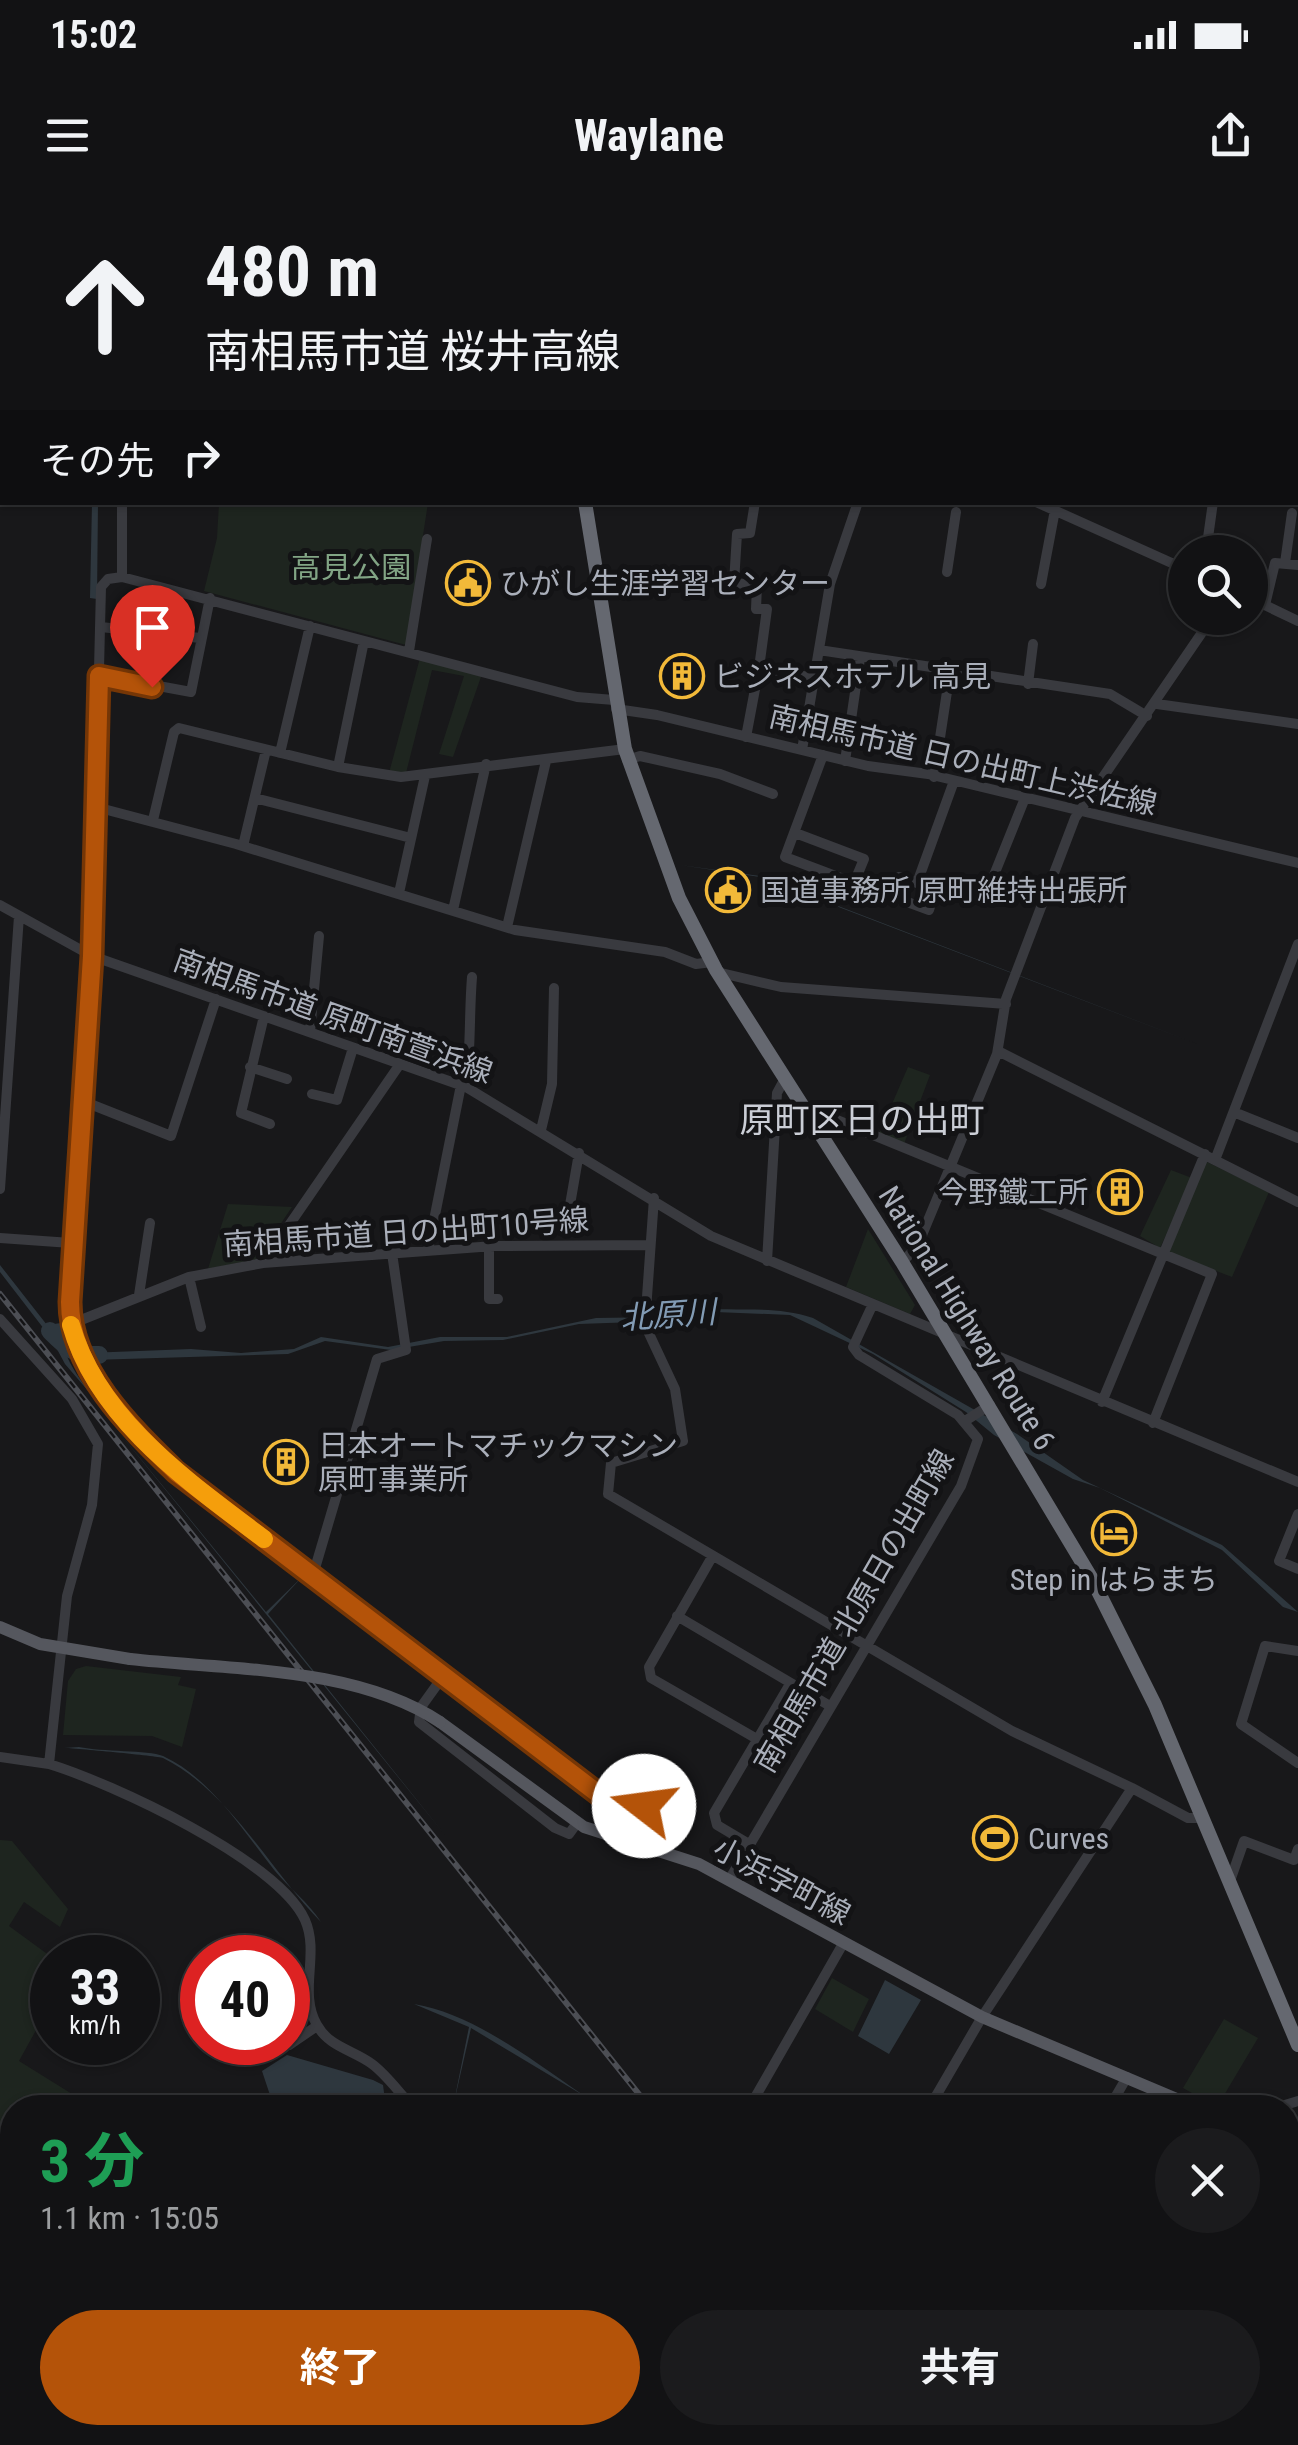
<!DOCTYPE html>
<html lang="ja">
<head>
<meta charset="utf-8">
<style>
  :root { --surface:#121214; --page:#1b1b1d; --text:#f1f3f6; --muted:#9c9ea0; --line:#313234; --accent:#b45309 }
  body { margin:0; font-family:"Roboto Condensed","Noto Sans JP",sans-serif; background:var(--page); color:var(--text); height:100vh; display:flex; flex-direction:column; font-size:38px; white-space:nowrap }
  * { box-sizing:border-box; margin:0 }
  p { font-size:32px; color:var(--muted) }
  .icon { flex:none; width:55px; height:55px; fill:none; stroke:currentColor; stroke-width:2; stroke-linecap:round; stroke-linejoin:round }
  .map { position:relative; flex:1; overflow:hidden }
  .panel { position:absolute; left:0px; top:1895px; width:1300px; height:350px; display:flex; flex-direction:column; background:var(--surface); border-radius:40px 40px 0 0; box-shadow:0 2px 8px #0004,0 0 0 2px var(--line) }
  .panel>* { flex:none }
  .hud { position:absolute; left:0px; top:0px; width:1300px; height:305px; box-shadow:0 2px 8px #0004,0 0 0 2px var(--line); background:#121214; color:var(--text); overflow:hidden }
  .tools { position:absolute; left:1168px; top:335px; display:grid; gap:20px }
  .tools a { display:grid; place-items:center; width:100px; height:100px; border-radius:50%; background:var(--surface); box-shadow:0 2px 8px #0004,0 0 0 2px var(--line); font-size:50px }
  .speed { position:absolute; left:30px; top:1735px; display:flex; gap:20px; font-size:50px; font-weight:700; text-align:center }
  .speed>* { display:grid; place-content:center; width:130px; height:130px; border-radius:50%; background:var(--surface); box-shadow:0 2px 8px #0004,0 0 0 2px var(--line); line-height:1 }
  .speed small { font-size:25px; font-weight:400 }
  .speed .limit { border:15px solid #d22; background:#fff; color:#111 }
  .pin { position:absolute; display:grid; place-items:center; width:85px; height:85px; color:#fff; margin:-102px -42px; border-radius:50% 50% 50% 0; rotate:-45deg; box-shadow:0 0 10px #0007 }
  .pin .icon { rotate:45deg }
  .me { position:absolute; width:110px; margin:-55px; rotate:285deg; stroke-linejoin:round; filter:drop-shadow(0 0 8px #0008) }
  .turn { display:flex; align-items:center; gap:35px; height:210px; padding:0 40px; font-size:45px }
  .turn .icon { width:130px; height:130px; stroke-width:2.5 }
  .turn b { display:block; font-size:70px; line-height:85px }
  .then { display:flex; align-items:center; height:95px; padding:0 40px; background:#0003; gap:20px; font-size:38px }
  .round { display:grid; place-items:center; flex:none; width:105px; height:105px; border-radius:52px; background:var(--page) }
  .overview { display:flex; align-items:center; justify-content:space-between; height:170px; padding:0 40px }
  h1 { font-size:60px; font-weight:700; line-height:75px; color:#1e9e55 }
  .cta { display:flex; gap:20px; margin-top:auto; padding:20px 40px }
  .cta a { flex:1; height:115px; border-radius:60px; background:var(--accent); color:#fff; font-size:40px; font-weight:700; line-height:115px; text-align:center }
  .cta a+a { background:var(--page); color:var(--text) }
  .status { display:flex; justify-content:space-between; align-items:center; height:70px; padding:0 50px; background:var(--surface); direction:ltr }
  .status svg { height:28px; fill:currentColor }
  header { display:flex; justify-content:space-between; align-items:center; height:130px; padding:0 40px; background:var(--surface); font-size:45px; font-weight:700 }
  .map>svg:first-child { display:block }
  .green { fill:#1e251f }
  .water { fill:#2e373e }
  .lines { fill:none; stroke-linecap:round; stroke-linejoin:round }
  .river { stroke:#2e373e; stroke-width:18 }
  .minor { stroke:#393a3f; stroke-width:10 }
  .major { stroke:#55575e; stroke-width:12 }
  .highway { stroke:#656870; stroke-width:14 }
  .rail-casing { stroke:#4c4e54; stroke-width:6 }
  .rail { stroke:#131315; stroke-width:2.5; stroke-dasharray:8; stroke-linecap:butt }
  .major-bridge { stroke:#55575e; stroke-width:12 }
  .route-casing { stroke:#753606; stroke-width:25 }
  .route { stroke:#b45309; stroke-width:18 }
  .slow { stroke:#f59e0b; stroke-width:18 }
  .labels { text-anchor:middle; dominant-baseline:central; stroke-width:10; stroke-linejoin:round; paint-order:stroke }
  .park-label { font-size:30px; fill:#82a585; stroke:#131315 }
  .poi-label { font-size:30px; fill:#aaafba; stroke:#131315; text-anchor:start }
  .street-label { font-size:30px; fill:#aaafba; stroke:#131315 }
  .water-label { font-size:32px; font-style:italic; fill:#829bb4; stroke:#131315 }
  .quarter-label { font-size:35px; fill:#cbced6; stroke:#131315 }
</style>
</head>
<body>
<div class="status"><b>15:02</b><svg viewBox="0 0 49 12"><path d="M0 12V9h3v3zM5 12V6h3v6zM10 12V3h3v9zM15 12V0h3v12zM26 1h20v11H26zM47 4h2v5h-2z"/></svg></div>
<header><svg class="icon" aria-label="menu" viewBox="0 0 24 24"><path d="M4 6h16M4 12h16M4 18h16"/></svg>Waylane<svg class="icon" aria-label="share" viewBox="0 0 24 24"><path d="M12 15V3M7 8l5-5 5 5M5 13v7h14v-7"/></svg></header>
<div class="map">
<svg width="1298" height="2245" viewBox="0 0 1298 2245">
  <rect width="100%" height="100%" fill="#18181a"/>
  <!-- green -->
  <path class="green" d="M 219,303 L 428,303 L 406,445 L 204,391 L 217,338 Z
    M 420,458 L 482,474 L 453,557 L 439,554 L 464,476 L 432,470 L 406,573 L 389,573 Z
    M 908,867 L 930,875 L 904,944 L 879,934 Z
    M 1205,961 L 1269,992 L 1232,1077 L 1167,1052 Z
    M 1171,970 L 1192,978 L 1160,1048 L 1140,1036 Z
    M 228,1004 L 292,1007 L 257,1059 L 208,1069 Z
    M 868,1029 L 915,1105 L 910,1114 L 846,1087 Z
    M 86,1466 L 181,1477 L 178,1485 L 196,1489 L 182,1547 L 152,1536 L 63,1535 L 68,1481 L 76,1469 Z
    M 0,1640 L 12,1641 L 68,1709 L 60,1727 L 24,1702 L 9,1726 L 50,1756 L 46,1812 L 19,1861 L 93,1907 L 12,1908 L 12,2058 L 0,2063 Z
    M 832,1778 L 869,1799 L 853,1832 L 815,1809 Z
    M 1224,1819 L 1258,1838 L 1217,1907 L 1183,1888 Z
    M 247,2232 L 287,2232 L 287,2233 L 283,2245 L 245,2239 Z
    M 683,2232 L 691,2245 L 341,2245 L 339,2233 Z
    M 697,2233 L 697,2232 L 762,2233 L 745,2245 L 701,2245 Z
    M 767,2233 L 800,2233 L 804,2245 L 755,2245 Z
    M 834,2233 L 853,2233 L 883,2245 L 838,2245 Z"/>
  <!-- water -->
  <path class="water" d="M 92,303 L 98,303 L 97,399 L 90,398 Z
    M 680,665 L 760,676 L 1200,845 L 760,677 Z
    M 0,1065 L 47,1125 L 61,1123 C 58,1158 86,1187 107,1213 L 65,1164 L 51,1138 L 0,1072 Z
    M 691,1107 C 733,1113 771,1104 813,1118 L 1017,1234 L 1083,1280 L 1222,1345 L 1298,1412 L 1283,1407 L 1222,1350 L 1100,1288 L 1073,1279 L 994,1235 L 966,1212 L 873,1154 L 790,1115 L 691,1111 L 664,1121 L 579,1124 L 503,1140 L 444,1141 L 391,1150 L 325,1141 L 288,1154 L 91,1160 L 87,1153 L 191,1149 L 241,1153 L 294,1149 L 321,1137 L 388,1147 L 440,1137 L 507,1137 L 596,1118 L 665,1117 Z
    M 113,1225 L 266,1412 L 302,1377 L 268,1414 L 445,1635 Z
    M 79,1547 C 102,1552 148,1550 163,1556 C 211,1578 243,1631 275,1671 C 290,1689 308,1702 321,1722 C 272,1673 230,1591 163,1558 C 158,1556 73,1548 64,1548 Z
    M 885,1780 L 921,1800 L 889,1854 L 858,1836 Z
    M 414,1804 C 474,1814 535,1862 586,1897 L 471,1828 L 453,1907 L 469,1827 Z
    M 287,1855 L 373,1880 L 383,1885 L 385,1900 L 376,1907 L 274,1907 L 262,1871 Z"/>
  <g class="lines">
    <!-- river -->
    <path class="river" d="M 50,1131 C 66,1147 74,1156 99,1155"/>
    <!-- minor -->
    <path class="minor" d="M 333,2 L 334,0
      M 439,2 L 439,0
      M 783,2 L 783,0
      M 946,2 L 946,0
      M 1259,2 L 1260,0
      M 0,136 L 2,136
      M 122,302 L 122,377 L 108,379 L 101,387 L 92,756 L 69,1111 L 85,1163 L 120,1212 L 177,1272 L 609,1602 L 622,1609 L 651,1608 L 659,1620 L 653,1647
      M 755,302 L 750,333 L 737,334 L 734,383 L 757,385 L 756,409 L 767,409 L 759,468
      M 1036,302 L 1185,369
      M 1206,352 L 1213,302
      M 1285,363 L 1292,313
      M 947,372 L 956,312
      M 122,377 L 577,497 L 614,500
      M 1041,384 L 1055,310
      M 1250,398 L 1298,421
      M 1265,405 L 1275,363 L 1298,365
      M 101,427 L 200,438
      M 819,450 L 1110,494 L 1147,516
      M 409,451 L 427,339
      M 99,475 L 191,492 L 210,398
      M 1028,484 L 1033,444
      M 1157,504 L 1298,524
      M 616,509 L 657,515 L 868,566 L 928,574 L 1298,663
      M 746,537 L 759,468 L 814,478
      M 802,550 L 830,384 L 858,302
      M 280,553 L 310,426
      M 627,560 L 640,556 L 720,574 L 773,594
      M 845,561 L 860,458
      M 338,567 L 364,441
      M 934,577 L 950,472
      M 255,598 L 411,638
      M 96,607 L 236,644 L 515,730 L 665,752 L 696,764 L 712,762
      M 153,620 L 174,532 L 179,528 L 338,567 L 401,577 L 625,549
      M 798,634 L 864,659 L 854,683 L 785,657 L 823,555
      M 243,646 L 266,550
      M 992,680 L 1025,598
      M 917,683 L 935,691 L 929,710 L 891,696 L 899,677 L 917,683 L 954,581
      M 399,693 L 425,576
      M 0,705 L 92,756 L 466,887 L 711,1036 L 1298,1282
      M 453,710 L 486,564
      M 507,727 L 546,561
      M 717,772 L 781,787 L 1006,804
      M 264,816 L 241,913 L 270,924
      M 310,832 L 319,736
      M 998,851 L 1298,1002
      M 250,867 L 287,879
      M 466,887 C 471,849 469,814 472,777
      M 312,894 L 337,900 L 353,848
      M 80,900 L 171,936 L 216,799
      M 1236,913 L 1298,938
      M 808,918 L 827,916 L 1212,1074 L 1153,1223
      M 541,930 L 552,884 L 554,788
      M 1215,960 L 1298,744
      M 0,989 L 19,716
      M 654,998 L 645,1125 L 675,1189 L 683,1241 L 611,1263 L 608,1294 L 1012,1531 L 1132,1588
      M 567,1022 L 579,953
      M 0,1038 L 71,1043
      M 489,1047 L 489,1099 L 498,1099
      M 428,1050 L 461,885
      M 767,1061 L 777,893 L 784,880
      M 902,1062 L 917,1047 L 997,854 L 1006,799 L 1075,618 L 1212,418
      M 263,1063 L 400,864
      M 189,1077 L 201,1127
      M 139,1095 L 150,1023
      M 0,1119 L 72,1199 L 98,1244 L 92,1305 L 67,1396 L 49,1564 C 111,1583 278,1660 305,1720 C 320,1754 298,1792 317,1825 C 329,1847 353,1850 372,1864 C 387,1875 400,1894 414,1908
      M 71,1124 L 189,1077 L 263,1063 L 494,1046 L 648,1045
      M 1102,1202 L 1205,954
      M 965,1221 L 990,1205
      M 1298,1314 L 1279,1361 L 1298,1369
      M 712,1357 L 649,1467 L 651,1478 L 757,1539
      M 313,1375 L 377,1159 L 406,1150 L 392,1053
      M 677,1416 L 830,1506
      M 1298,1451 L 1265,1446 L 1241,1524 L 1298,1563
      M 444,1475 L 421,1507 L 419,1522 L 555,1628 L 569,1634 L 577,1623
      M 0,1557 L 49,1564
      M 749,1644 L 717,1625 L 714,1613 L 790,1484
      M 729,1680 L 961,1286 L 978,1239 L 958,1215 L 859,1155 L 853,1147 L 872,1106
      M 1230,1681 L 1244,1641 L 1294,1660 L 1298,1649
      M 288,1807 L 295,1785 L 309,1778
      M 289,1845 L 317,1826
      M 389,1908 L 402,1895
      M 749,1908 L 844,1742
      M 929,1908 L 982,1817 L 1132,1588 L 1188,1618 L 1202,1618
      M 1109,1908 L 1127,1877
      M 1275,1908 L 1298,1901
      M 0,2093 L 12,2094
      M 0,2143 L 12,2145
      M 1288,2209 L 1298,2192
      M 807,2232 L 811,2245
      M 880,2232 L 894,2245
      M 1075,2232 L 1096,2245
      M 185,2245 L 190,2232
      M 933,2245 L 941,2232
      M 1266,2245 L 1273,2232"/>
    <!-- major -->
    <path class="major" d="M 1027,0 L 1043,2
      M 0,1427 L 40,1444 L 130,1459
      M 440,1522 L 584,1627 L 699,1664 L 982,1817 L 1198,1908
      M 1288,1981 L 1298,1989"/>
    <!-- highway -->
    <path class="highway" d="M 557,0 L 557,2
      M 585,302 L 625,549 L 679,698 L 716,770 L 902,1062 L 1092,1379 L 1155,1505 L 1298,1845"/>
    <defs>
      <path id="rail" d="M 0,1094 L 650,1908
        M 824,2232 L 828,2245"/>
    </defs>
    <!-- rail casing -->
    <use href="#rail" class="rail-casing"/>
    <!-- rail -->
    <use href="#rail" class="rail"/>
    <!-- major-bridge -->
    <path class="major-bridge" d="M 130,1459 C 229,1470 355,1466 440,1522"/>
  </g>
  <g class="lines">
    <defs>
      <path id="route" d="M 152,487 L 99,476 L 92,756 L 70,1102 C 70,1170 132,1229 176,1272 L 609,1602 L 628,1610 L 644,1606"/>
    </defs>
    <!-- route casing -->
    <use href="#route" class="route-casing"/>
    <!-- route -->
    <use href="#route" class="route"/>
    <!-- slow -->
    <path class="slow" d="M 71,1125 C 98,1220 189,1282 264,1339"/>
  </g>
  <!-- icons -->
  <defs>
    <symbol id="civic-ring" viewBox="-11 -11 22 22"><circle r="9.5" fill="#131315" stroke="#f2b939" stroke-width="1.5"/><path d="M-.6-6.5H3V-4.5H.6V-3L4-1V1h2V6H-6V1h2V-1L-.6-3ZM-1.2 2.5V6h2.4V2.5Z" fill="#f2b939"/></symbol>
    <symbol id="building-ring" viewBox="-11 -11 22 22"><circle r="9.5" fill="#131315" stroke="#f2b939" stroke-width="1.5"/><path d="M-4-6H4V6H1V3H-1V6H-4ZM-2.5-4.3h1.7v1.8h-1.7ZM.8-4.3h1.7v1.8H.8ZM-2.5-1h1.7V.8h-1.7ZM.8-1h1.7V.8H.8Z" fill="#f2b939"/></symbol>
    <symbol id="hotel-ring" viewBox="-11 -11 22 22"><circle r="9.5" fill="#131315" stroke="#f2b939" stroke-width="1.5"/><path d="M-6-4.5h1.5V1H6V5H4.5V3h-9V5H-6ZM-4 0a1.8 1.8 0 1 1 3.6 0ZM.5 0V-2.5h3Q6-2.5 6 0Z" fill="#f2b939"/></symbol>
    <symbol id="stadium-ring" viewBox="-11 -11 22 22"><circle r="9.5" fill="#131315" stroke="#f2b939" stroke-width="1.5"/><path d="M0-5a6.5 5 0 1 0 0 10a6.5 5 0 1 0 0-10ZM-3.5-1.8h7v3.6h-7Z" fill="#f2b939"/></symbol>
  </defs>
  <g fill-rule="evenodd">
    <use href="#civic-ring" x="443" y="358" width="50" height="50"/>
    <use href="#building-ring" x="657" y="451" width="50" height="50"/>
    <use href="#civic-ring" x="703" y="665" width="50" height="50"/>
    <use href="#building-ring" x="1095" y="967" width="50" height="50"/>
    <use href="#building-ring" x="261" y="1237" width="50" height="50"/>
    <use href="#hotel-ring" x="1089" y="1308" width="50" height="50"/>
    <use href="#stadium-ring" x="970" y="1613" width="50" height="50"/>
  </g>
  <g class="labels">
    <!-- park labels -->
    <g class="park-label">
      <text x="351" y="367">高見公園</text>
    </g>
    <!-- poi labels -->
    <g class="poi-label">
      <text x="500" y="383">ひがし生涯学習センター</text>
      <text x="714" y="476">ビジネスホテル 高見</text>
      <text x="760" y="690">国道事務所 原町維持出張所</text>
      <text x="1088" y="992" text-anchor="end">今野鐵工所</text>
      <text x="318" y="1245">日本オートマチックマシン<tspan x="318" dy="34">原町事業所</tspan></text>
      <text x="1114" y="1379" text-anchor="middle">Step in はらまち</text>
      <text x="1028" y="1638">Curves</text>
    </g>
    <!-- street labels -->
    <g class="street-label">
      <text transform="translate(963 560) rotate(13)">南相馬市道 日の出町上渋佐線</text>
      <text transform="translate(333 816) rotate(20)">南相馬市道 原町南萱浜線</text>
      <text transform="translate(406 1032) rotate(-4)">南相馬市道 日の出町10号線</text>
      <text transform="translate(967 1118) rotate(58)">National Highway Route 6</text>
      <text transform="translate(854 1411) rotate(-60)">南相馬市道 北原日の出町線</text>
      <text transform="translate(782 1681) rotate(28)">小浜字町線</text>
    </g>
    <!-- water labels -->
    <g class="water-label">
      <text transform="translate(668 1115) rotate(-4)">北原川</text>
    </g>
    <!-- quarter labels -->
    <g class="quarter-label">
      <text x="862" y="920">原町区日の出町</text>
    </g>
  </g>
</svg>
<div class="tools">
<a><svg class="icon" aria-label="search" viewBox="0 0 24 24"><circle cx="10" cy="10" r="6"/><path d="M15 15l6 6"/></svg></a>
</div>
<div class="speed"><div>33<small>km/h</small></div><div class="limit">40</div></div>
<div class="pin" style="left:152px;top:487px;background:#d93025"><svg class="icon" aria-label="arrive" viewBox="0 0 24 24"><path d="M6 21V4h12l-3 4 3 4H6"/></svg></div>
<svg class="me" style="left:644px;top:1606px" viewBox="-20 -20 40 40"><circle r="19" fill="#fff"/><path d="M0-13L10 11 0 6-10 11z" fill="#b45309"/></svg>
<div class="hud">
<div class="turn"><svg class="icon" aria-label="ahead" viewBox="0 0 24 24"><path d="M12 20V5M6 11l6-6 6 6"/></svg><div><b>480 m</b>南相馬市道 桜井高線</div></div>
<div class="then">その先<svg class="icon" aria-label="right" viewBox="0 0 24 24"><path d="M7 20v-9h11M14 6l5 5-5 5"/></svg></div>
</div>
<section class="panel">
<div class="overview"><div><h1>3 分</h1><p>1.1 km · 15:05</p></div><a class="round"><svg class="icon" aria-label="close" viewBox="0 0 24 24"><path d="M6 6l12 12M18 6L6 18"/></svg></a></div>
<div class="cta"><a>終了</a><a>共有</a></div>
</section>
</div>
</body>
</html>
